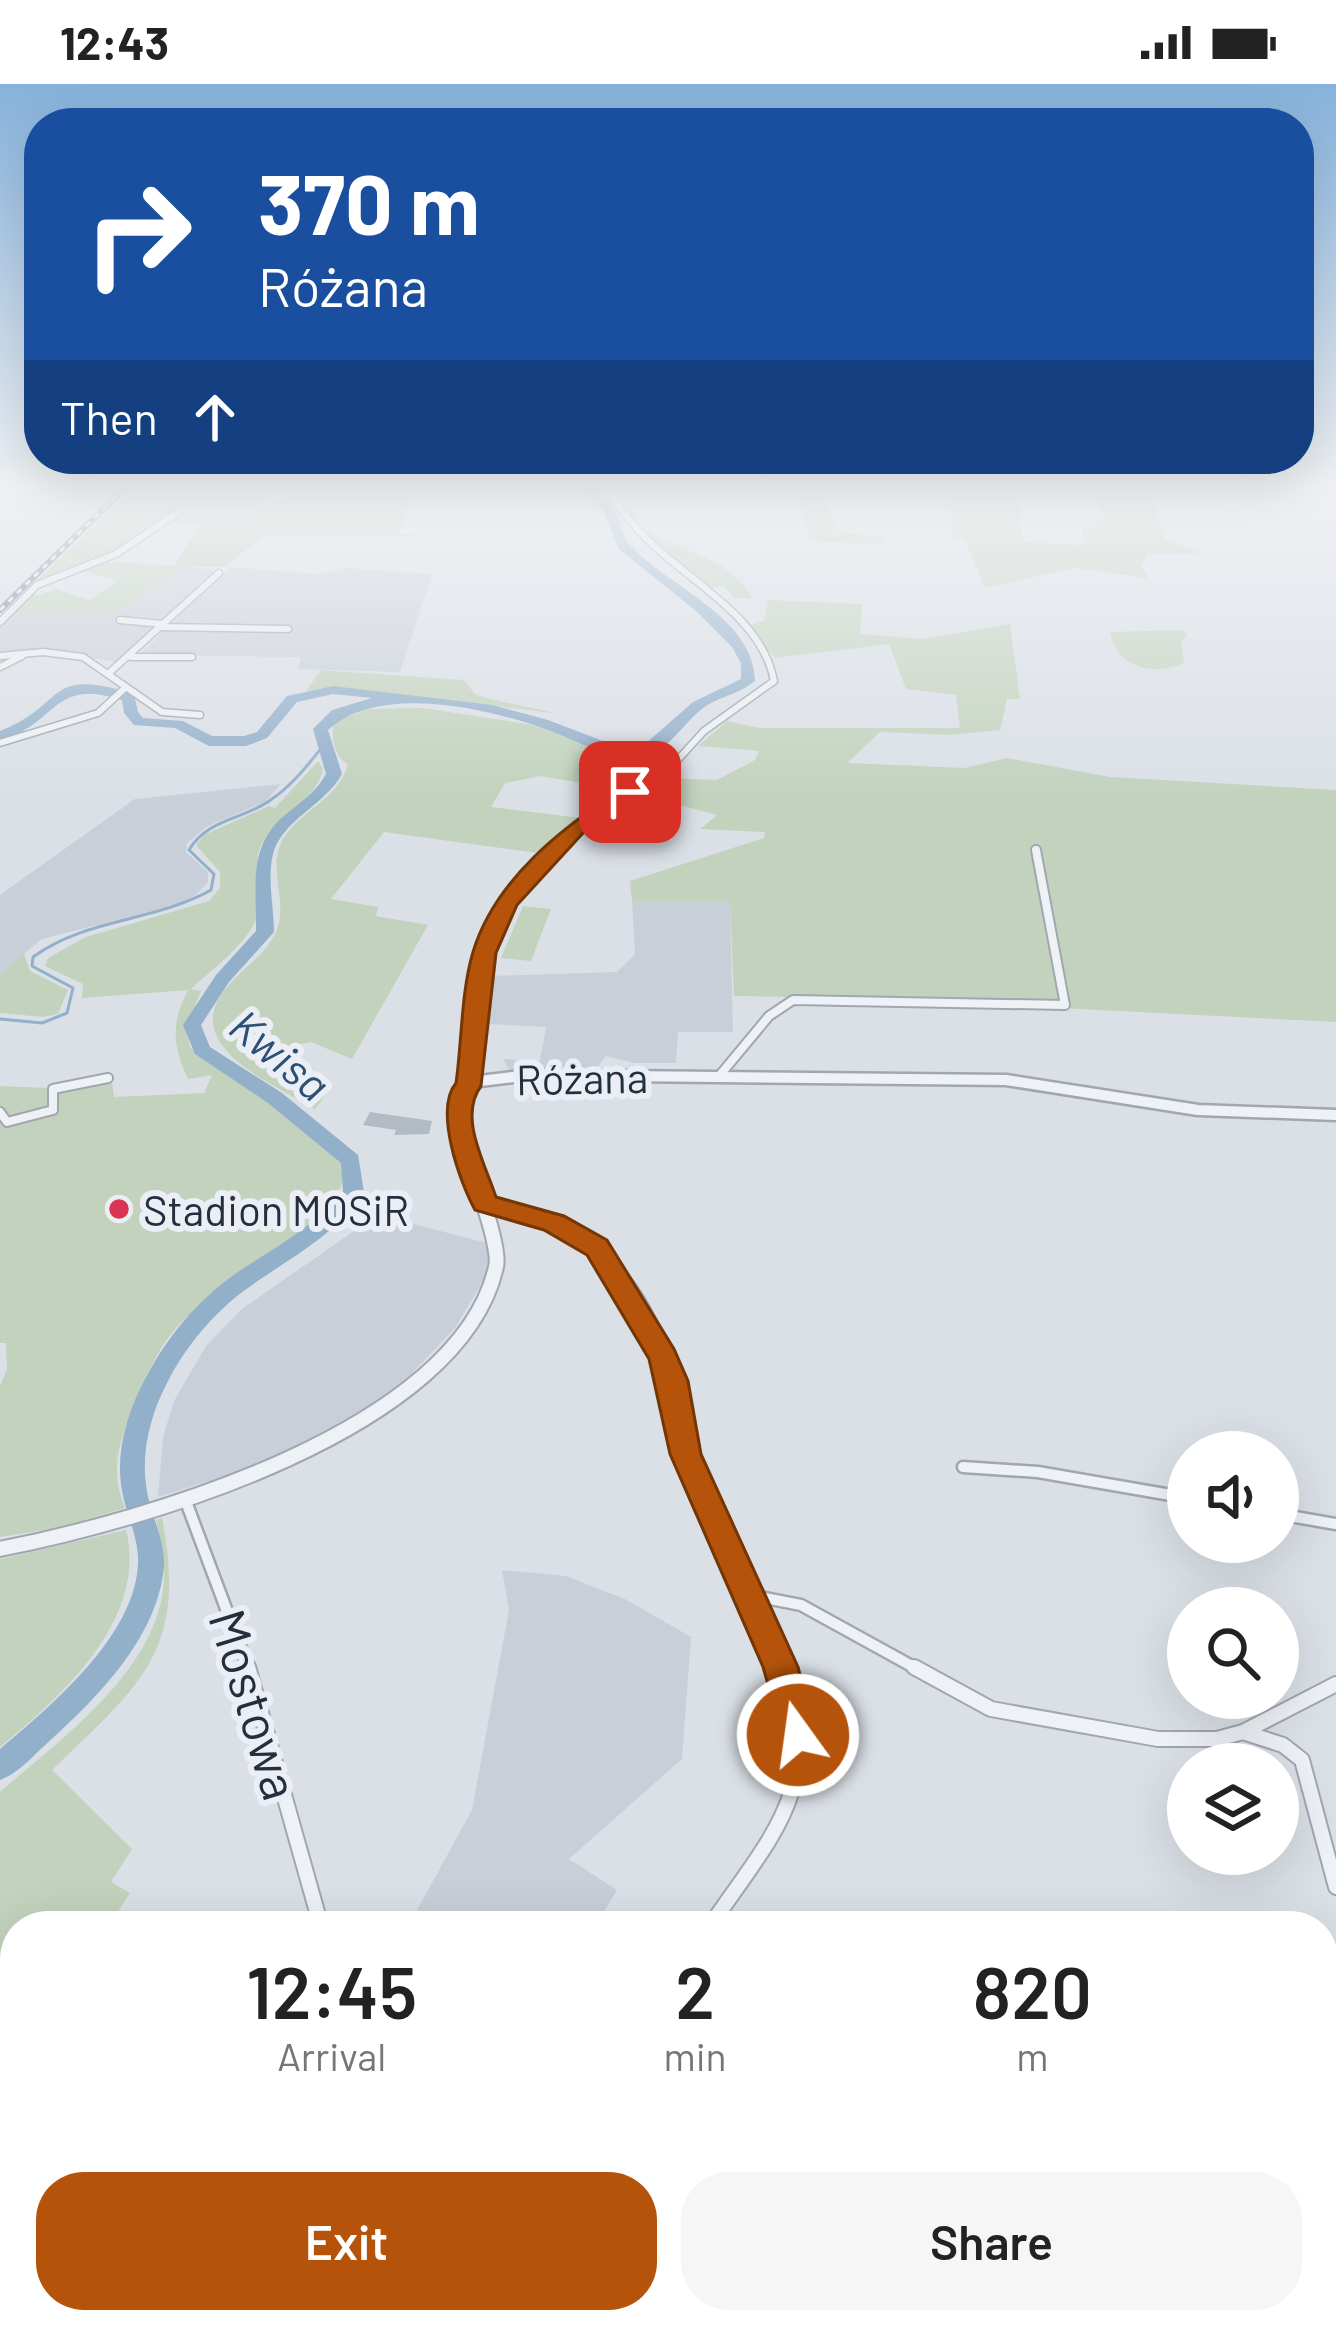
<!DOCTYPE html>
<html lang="en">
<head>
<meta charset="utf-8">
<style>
  :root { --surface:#fff; --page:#f6f6f6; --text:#222; --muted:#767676; --accent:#b45309 }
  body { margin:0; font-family:Barlow,sans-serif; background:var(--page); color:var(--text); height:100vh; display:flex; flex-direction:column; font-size:45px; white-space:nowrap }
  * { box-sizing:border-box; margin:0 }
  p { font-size:39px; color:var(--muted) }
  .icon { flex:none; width:66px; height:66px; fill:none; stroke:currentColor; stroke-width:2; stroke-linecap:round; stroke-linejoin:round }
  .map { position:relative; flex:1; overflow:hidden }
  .details { position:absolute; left:0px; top:1827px; width:1338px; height:423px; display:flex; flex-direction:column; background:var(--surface); border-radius:48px 48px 0 0; box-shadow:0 12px 48px #0002 }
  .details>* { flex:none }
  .guide { position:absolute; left:24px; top:24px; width:1290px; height:366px; border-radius:48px; box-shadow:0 12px 48px #0002; background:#1a4fa0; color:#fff; overflow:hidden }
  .buttons { position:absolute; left:1167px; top:1347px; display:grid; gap:24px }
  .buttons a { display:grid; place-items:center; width:132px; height:132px; border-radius:50%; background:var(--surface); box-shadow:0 12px 48px #0002; font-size:60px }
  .pin { position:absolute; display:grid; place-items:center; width:102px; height:102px; color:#fff; margin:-51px; border-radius:24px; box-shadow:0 6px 18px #0006 }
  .me { position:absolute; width:132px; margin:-66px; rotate:346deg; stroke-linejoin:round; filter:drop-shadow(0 0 9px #0008) }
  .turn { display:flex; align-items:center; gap:42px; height:252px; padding:0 36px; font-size:54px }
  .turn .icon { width:156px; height:156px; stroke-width:2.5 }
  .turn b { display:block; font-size:84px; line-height:102px }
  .then { display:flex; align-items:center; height:114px; padding:0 36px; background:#0003; gap:24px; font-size:45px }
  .eta { display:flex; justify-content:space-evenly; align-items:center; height:204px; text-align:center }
  .eta b { font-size:72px; font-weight:600; line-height:84px }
  .primary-button { display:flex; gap:24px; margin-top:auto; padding:24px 36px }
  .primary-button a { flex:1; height:138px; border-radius:48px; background:var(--accent); color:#fff; font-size:48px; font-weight:600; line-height:138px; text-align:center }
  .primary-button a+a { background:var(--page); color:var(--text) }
  .status { display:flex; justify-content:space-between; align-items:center; height:84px; padding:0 60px; background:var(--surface); direction:ltr }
  .status svg { height:33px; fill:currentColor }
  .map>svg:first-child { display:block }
  .built { fill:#c9cfd9 }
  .green { fill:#c2d2bc }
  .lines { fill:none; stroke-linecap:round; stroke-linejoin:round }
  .stream { stroke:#93b0cb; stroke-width:3 }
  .river { fill:#93b0cb; fill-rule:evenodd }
  .building { fill:#b2bac4 }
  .minor-far3-casing { stroke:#a0a7b1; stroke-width:9 }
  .minor-far2-casing { stroke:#a0a7b1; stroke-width:12 }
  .minor-far1-casing { stroke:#a0a7b1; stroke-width:15 }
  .minor-casing { stroke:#a0a7b1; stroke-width:18 }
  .tertiary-far1-casing { stroke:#a0a7b1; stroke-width:15 }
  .tertiary-casing { stroke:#a0a7b1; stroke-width:18 }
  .minor-far3 { stroke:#eef1f5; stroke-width:6 }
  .minor-far2 { stroke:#eef1f5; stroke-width:8 }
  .minor-far1 { stroke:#eef1f5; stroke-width:10 }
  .minor { stroke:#eef1f5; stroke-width:14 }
  .tertiary-far1 { stroke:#eef1f5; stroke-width:10 }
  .tertiary { stroke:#eef1f5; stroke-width:14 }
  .rail-casing { stroke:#748092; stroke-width:6 }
  .rail { stroke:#ebeff5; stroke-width:3; stroke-dasharray:6; stroke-linecap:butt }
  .route { fill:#b45309; stroke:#753606; stroke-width:3 }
  .poi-dot { fill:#d93452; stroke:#ebeff5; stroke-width:4.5 }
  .labels { text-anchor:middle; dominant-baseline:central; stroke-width:12; stroke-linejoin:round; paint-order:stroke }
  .street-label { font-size:42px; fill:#242f3e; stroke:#ebeff5 }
  .poi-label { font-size:42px; fill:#242f3e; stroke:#ebeff5; text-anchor:start }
  .water-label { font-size:45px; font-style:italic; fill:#2b4f75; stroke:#ebeff5 }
  .near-street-label { font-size:51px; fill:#242f3e; stroke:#ebeff5 }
</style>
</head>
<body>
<div class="status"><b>12:43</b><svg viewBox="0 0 49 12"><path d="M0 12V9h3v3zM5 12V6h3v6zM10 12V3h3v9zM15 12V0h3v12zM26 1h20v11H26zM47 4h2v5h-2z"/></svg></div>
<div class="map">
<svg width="1336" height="2248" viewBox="0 0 1336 2248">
  <rect width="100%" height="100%" fill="#dbe0e7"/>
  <!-- built -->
  <path class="built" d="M 150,400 L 303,400 L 242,428 L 186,431 L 174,429 L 159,408 L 143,407 Z
    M 184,483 L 217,486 L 116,578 L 49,566 L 0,569 L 0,541 L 11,529 L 113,531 Z
    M 230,483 L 319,490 L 345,484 L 432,490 L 400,588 L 298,585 L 301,573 L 139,571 Z
    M 281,700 L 265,718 L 208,742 L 187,759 L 186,768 L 208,788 L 208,798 L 196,811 L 184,819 L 42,855 L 0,890 L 0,811 L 135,715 Z
    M 730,816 L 733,948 L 678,948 L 676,979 L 634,979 L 606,972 L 596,985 L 509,986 L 503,975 L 540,977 L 546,943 L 487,940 L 488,892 L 617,888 L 635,870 L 632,817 Z
    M 371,1129 L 487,1159 L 489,1187 L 455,1244 L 398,1304 L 316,1356 L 244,1386 L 158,1413 L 163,1353 L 174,1317 L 206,1262 L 243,1224 L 357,1145 Z
    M 502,1486 L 566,1492 L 625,1515 L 691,1553 L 682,1675 L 569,1775 L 617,1806 L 595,1842 L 459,1842 L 417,1826 L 472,1726 L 509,1526 Z"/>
  <!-- green -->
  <path class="green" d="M 311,400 L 417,400 L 398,450 L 486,452 L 263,452 L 226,483 L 183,483 L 113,531 L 11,529 L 30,509 L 39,511 L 56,505 L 90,516 L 117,497 L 79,485 L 102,477 L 174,482 L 201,439 L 168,438 L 174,433 L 250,430 Z
    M 803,400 L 819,400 L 839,449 L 885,452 L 884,460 L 810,457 L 794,406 Z
    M 949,400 L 1017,400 L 1023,458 L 1084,461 L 1082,442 L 1104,434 L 1094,400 L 1147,400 L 1165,456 L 1201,469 L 1148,470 L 1141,482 L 1148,494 L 1075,484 L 985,504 L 965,455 L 953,454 Z
    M 133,406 L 159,408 L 187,419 L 106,473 L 33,500 Z
    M 638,440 C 677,471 723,466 753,514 L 734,514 L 724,502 L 708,505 Z
    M 768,516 L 862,520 L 860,550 L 922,555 L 1010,540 L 1020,615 L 1007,615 L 1000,646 L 949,651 L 880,648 L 847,679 L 965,684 L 1007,674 L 1110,693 L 1336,706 L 1336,938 L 860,914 L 734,912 L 730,817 L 632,817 L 630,797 L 764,754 L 765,748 L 700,745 L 717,731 L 635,709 L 662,694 L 717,696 L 755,676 L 759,667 L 698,662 L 727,637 L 760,644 L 960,644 L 956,611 L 906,605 L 889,560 L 775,574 L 746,542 L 764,537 Z
    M 1183,546 L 1187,551 L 1181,558 L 1184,579 C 1153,593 1116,583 1110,548 Z
    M 321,586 L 464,596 L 475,610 L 486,614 L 560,630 L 348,604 L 306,607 Z
    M 423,624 L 528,640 L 627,671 L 664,667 L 676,671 L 628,707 L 541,692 L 505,699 L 491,723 L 580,734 L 545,770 L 384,748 L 331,815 L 378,823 L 376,832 L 428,841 L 352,975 L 311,958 L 270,966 L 330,1005 L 315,1025 C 278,1002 185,966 221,911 C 236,888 265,873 276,848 C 289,819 267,784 282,757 C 300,725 338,717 348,680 C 335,675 329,649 335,637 L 368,625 Z
    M 318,677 L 323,685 C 317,718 273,732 260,764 C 253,782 265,802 262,819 C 255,855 216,882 191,905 L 201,907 L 186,944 L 190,963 L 259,1011 L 344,1081 C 351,1141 214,1200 176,1244 C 156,1267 143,1298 132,1326 C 118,1362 110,1387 125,1424 L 58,1444 L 0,1453 L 0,1302 L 7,1285 L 6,1259 L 0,1259 L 0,1002 L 48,1004 L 111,991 L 114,1013 L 204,1009 L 212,991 L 188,995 C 172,961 171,939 188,906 L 82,914 L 83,900 L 45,882 L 48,874 L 86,853 L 209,817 L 220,804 L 220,788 L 196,761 L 204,751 L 269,722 L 275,724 Z
    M 523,822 L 551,825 L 531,877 L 501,874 Z
    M 24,870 L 30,887 L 68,906 L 58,930 L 43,933 L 0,929 L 0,890 Z
    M 162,1434 C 188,1567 141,1600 52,1686 L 132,1765 L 111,1798 L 130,1809 L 109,1842 L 15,1842 L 15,2226 L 0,2241 L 0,1708 C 64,1652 169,1579 164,1482 C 163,1467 159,1451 156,1436 Z
    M 126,1446 C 148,1535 62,1612 0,1663 L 0,1475 Z
    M 1323,2059 L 1336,2059 L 1336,2248 L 1226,2248 L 1225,2235 L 1323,2235 Z"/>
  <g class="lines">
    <!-- stream -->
    <path class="stream" d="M 0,935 L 42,939 L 67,929 L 73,904 L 32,882 L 33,873 C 86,834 154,838 211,806 L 214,790 L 189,766 C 207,735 242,736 269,717 C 291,703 307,682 323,662"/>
    <!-- river -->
    <path class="river" d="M 577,400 L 590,400 C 600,408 610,417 616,428 C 622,440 621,452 631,462 C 669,504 753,532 755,597 C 741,609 722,612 706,622 C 682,638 671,668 640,672 C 606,676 573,654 542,644 C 483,623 378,600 328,646 L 342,690 C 325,721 282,736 273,770 C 267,795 274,823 274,848 L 229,898 L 201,941 L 210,963 L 282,1009 L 358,1071 L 364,1108 C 335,1153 287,1175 245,1206 C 213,1230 186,1262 168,1297 C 148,1335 138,1378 150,1421 C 156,1441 165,1462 164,1483 C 157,1556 94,1617 43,1663 C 30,1675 17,1690 0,1696 L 0,1665 C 51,1622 136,1551 138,1479 C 139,1457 129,1437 124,1416 C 113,1373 126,1331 146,1293 C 168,1252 197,1217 235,1190 C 273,1164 314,1144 343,1107 L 341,1079 L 268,1019 L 195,970 L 183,941 L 216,891 L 256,847 C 257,802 247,763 285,731 C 301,718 316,708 326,690 L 313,645 L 332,626 L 372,614 L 333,610 L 297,618 L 267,654 L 246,662 L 209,662 L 175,644 L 134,641 L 124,629 L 122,616 C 51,594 60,638 0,657 L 0,647 C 68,621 43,582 134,610 L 138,628 L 143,634 L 183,637 L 212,652 L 244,652 L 257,648 L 287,612 L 333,602 L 492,621 L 548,636 L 608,659 L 644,661 L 693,618 L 741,595 L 741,579 L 732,563 L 695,526 L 619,465 L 603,427 Z"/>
  </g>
  <!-- building -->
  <path class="building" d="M 370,1028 L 432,1037 L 429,1050 L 394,1051 L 396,1046 L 363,1041 Z"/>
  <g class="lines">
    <defs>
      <path id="minor-far3" d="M 601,400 C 618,419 631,441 650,458 C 692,499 763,535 774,597 L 704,647 L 673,681 L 651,695
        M 616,417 L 654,400
        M 120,536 L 163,540
        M 0,538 L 37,501 L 116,470 L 177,429
        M 161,543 L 288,545
        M 0,572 L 43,568 L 83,573 L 162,628 L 200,631
        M 131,573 L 192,573
        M 0,583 L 22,572
        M 110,588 L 219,489
        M 0,659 L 98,629 L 125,604"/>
      <path id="minor-far2" d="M 720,991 L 769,932 L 793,916 L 1065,921 L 1036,766
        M 469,1002 C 474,959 474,912 484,871 C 504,789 590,735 656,692
        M 0,1028 L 7,1038 L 53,1026 L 53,1005 L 108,994"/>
      <path id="minor-far1" d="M 484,1119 C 594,1141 645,1195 675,1304 C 684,1340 687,1377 702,1411 C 726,1470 763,1525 784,1586
        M 963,1383 L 1038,1388 L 1188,1414
        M 185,1415 L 249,1586
        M 1278,1430 L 1336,1440
        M 750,1511 L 801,1521 L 919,1586"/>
      <path id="minor" d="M 248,1583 L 321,1842
        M 914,1583 L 991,1625 L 1158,1655 L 1217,1655 L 1243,1648 L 1336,1600
        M 1243,1648 L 1283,1661 L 1302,1676 L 1336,1803
        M 710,1842 C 775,1747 825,1702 783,1583
        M 1323,1944 L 1336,1946
        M 457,2248 L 459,2235"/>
      <path id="tertiary-far1" d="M 471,1080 L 457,1030 L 461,1009 L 480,997 L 530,991 L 1006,996 L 1198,1026 L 1336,1031"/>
      <path id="tertiary" d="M 0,1465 C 143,1437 459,1347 496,1183 C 501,1163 476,1100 470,1077"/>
    </defs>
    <!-- minor-far3 casing -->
    <use href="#minor-far3" class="minor-far3-casing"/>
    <!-- minor-far2 casing -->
    <use href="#minor-far2" class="minor-far2-casing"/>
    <!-- minor-far1 casing -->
    <use href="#minor-far1" class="minor-far1-casing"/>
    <!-- minor casing -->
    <use href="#minor" class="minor-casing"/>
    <!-- tertiary-far1 casing -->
    <use href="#tertiary-far1" class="tertiary-far1-casing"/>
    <!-- tertiary casing -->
    <use href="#tertiary" class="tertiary-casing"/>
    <!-- minor-far3 -->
    <use href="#minor-far3" class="minor-far3"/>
    <!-- minor-far2 -->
    <use href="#minor-far2" class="minor-far2"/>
    <!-- minor-far1 -->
    <use href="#minor-far1" class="minor-far1"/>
    <!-- minor -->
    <use href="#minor" class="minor"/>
    <!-- tertiary-far1 -->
    <use href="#tertiary-far1" class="tertiary-far1"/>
    <!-- tertiary -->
    <use href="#tertiary" class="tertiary"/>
    <defs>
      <path id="rail" d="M 0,526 L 129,400"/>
    </defs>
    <!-- rail casing -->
    <use href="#rail" class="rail-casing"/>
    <!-- rail -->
    <use href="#rail" class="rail"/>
  </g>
  <!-- sky -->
  <linearGradient id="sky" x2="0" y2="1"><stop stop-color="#86b2dc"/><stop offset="0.56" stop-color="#eff1f4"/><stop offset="1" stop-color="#eff1f4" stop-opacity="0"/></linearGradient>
  <rect width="1336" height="715" fill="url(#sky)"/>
  <!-- route -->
  <path class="route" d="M 623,704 L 641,708 L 584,748 L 517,821 L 496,869 L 481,1002 C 458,1033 485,1079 496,1113 L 564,1132 L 607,1156 L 674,1265 L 688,1297 L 701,1370 L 798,1583 L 816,1651 L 811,1663 L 798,1668 L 786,1663 L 763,1583 L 670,1370 L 649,1275 L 587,1171 L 544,1146 L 475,1126 C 459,1097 434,1025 456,999 C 462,957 461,908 473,868 C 495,795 563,743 623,704 Z"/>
  <!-- markers -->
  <circle class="poi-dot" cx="119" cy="1125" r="12"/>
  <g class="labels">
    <!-- street labels -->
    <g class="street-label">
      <text transform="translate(582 993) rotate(-1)">Różana</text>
    </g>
    <!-- poi labels -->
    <g class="poi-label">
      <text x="143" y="1125">Stadion MOSiR</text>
    </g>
    <!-- water labels -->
    <g class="water-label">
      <text transform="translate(281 970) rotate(40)">Kwisa</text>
    </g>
    <!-- near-street labels -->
    <g class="near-street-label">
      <text transform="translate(256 1620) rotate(73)">Mostowa</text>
    </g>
  </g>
</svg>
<div class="buttons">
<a><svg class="icon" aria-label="sound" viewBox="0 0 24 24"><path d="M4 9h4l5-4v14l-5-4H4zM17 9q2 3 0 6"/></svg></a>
<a><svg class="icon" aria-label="search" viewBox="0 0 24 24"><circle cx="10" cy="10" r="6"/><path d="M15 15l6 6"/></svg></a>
<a><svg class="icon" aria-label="layers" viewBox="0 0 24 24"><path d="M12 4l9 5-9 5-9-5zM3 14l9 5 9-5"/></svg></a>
</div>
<div class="pin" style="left:630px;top:708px;background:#d93025"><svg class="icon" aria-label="arrive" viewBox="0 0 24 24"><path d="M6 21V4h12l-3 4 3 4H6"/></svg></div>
<svg class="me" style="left:798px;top:1651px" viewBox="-20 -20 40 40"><circle r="17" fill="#b45309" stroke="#fff" stroke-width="3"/><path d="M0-11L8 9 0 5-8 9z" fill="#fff"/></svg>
<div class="guide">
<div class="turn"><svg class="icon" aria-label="right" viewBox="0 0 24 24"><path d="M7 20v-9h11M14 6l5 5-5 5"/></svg><div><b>370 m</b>Różana</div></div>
<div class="then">Then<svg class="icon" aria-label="ahead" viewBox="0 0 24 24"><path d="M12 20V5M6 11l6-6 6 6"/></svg></div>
</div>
<section class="details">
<div class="eta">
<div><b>12:45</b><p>Arrival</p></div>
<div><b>2</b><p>min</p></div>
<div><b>820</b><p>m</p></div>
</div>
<div class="primary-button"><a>Exit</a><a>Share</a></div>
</section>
</div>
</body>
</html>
